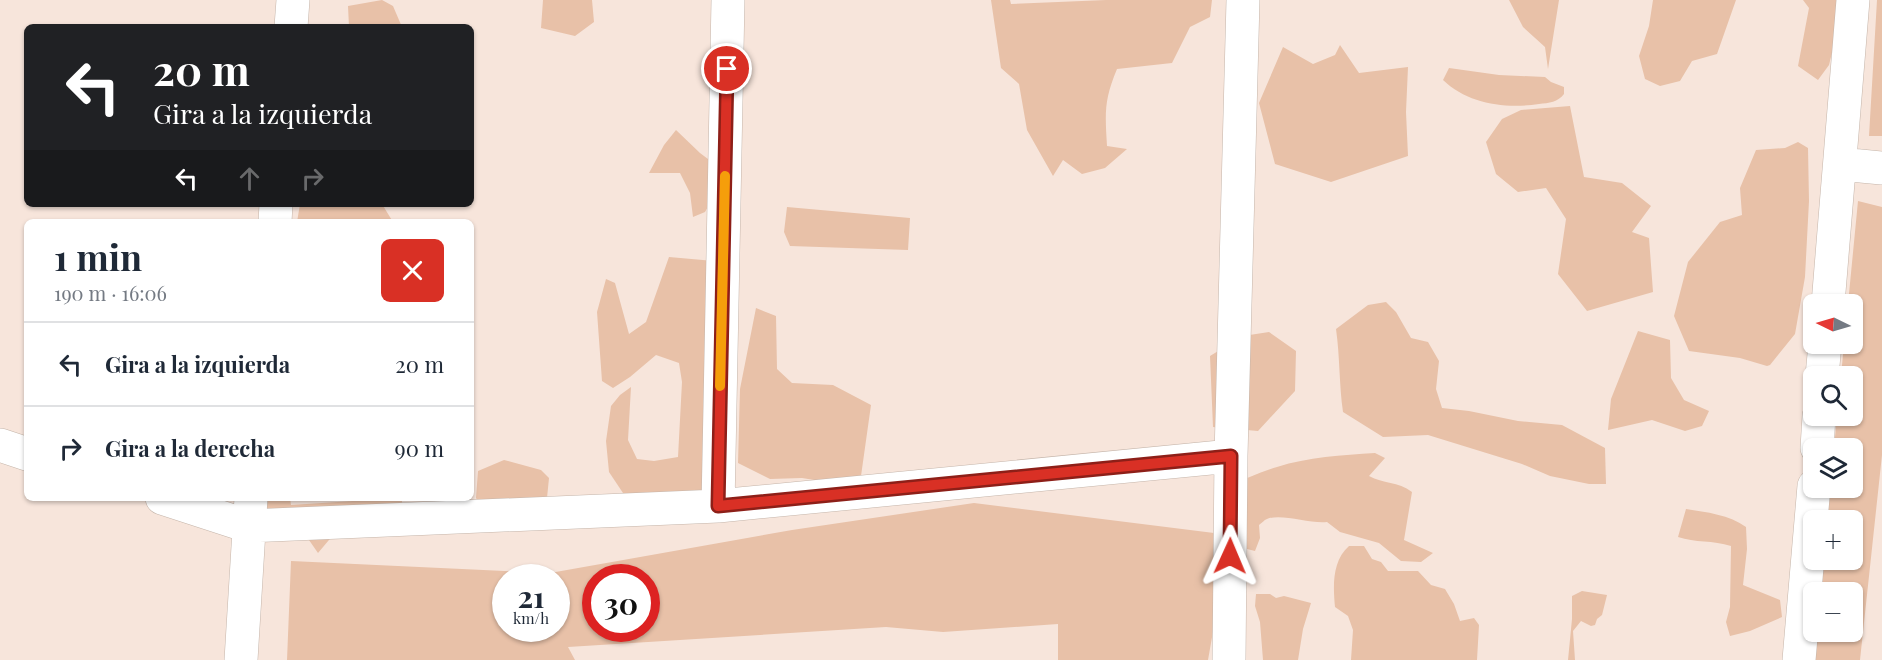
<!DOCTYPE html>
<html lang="es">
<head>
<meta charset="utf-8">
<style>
  :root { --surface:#fff; --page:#f6f6f7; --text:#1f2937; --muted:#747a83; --line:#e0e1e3 }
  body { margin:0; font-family:"Playfair Display",serif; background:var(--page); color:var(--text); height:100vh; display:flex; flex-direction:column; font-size:22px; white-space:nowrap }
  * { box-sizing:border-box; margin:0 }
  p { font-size:20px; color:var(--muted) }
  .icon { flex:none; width:33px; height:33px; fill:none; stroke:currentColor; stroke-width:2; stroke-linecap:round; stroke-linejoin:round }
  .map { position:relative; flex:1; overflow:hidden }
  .sheet { position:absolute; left:24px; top:219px; width:450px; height:282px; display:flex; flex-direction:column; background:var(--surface); border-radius:9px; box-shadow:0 2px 4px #0004 }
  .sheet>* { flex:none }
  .top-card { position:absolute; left:24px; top:24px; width:450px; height:183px; border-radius:9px; box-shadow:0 2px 4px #0004; background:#202124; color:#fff; overflow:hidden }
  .needle { width:39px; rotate:275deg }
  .buttons { position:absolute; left:1803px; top:294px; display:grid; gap:12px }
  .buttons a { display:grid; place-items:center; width:60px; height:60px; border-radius:9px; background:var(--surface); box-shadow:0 2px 4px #0004; font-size:30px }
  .speed { position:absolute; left:492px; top:564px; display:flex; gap:12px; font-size:30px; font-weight:700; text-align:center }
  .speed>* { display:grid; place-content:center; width:78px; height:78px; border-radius:50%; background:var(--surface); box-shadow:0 2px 4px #0004; line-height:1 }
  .speed small { font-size:15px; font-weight:400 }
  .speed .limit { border:9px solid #d22; background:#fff; color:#111 }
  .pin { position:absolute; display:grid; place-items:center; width:51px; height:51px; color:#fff; margin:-26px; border:3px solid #fff; border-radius:50%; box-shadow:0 2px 6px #0007 }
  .me { position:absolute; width:66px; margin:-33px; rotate:1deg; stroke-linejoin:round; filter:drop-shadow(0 0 4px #0008) }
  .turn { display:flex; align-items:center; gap:21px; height:126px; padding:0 30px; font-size:27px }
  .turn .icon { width:78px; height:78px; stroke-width:2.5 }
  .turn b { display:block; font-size:42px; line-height:51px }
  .lanes { display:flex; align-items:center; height:57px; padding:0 30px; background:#0003; justify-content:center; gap:30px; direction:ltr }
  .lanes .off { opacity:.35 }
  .round { display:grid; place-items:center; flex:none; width:63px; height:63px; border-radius:9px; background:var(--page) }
  .headline { display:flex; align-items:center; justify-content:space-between; height:102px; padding:0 30px }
  h1 { font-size:36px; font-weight:700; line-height:45px }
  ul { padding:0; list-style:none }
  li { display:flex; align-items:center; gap:18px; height:84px; padding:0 30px; border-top:2px solid var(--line) }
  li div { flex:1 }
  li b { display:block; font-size:22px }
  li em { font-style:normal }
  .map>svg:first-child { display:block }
  .green { fill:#e8c1a8; fill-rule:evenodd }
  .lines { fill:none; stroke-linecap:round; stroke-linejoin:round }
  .minor-casing { stroke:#c5b5aa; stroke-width:34 }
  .minor { stroke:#fff; stroke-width:33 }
  .route-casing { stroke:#8d1f18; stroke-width:15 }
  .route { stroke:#d93025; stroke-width:10 }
  .slow { stroke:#f59e0b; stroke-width:10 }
</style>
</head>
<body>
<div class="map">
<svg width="1882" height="660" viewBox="0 0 1882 660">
  <rect width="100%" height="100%" fill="#f7e5db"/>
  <!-- green -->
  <path class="green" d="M 382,0 L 393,6 L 402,27 L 349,27 L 348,6 Z
    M 543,0 L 592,0 L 594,22 L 575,36 L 541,28 Z
    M 991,0 L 1010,0 L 1011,4 L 1106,0 L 1212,0 L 1210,17 L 1190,27 L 1172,63 L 1117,69 C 1104,100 1105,113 1107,146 L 1127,149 L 1105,168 L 1082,174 L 1063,160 L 1053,176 L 1027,130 L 1019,84 L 1001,68 Z
    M 1509,0 L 1559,0 L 1548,69 L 1545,47 L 1523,27 Z
    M 1653,0 L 1736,0 L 1717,54 L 1692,61 L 1680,81 L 1660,86 L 1645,79 L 1639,56 L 1649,26 Z
    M 1803,0 L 1845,0 L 1829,65 L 1818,80 L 1798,66 L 1809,8 Z
    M 1877,0 L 1882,0 L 1882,136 L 1869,136 Z
    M 1340,45 L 1359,73 L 1408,67 L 1406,112 L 1408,156 L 1331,182 L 1275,164 L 1259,103 L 1283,47 L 1313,64 L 1335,55 Z
    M 1449,68 L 1499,75 L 1545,77 L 1551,82 L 1564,87 L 1564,94 C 1558,102 1549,103 1539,104 C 1505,109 1468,104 1443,80 Z
    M 1570,106 L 1584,177 L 1622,183 L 1651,206 L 1632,232 L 1649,238 L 1653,292 L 1587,311 L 1558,274 L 1566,219 L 1546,188 L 1518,192 L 1496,174 L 1486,142 L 1502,119 L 1521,110 Z
    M 676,130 L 700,153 L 716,165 L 718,189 L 705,212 L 693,217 L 690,193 L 680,173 L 649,173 L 664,145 Z
    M 1798,142 L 1808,148 L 1809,201 L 1805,277 L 1795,334 L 1770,365 L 1767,366 L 1740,358 L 1689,351 L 1674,316 L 1688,262 L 1720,222 L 1742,215 L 1740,188 L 1756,150 L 1785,148 Z
    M 1858,201 L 1882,207 L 1882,455 L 1860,660 L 1813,660 L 1815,632 L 1852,632 L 1852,592 L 1819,592 L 1823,560 L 1852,560 L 1852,520 L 1826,520 L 1830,488 L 1852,488 L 1852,448 L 1834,448 L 1837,416 L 1852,416 L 1852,376 L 1841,376 L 1844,344 L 1852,344 L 1852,304 L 1848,304 Z
    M 300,204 L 382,204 L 393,222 L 297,222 Z
    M 787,207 L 910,218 L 908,250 L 790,246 L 784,232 Z
    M 669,257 L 714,261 L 705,491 L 625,496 L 609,472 L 606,441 L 611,406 L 620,395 L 631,387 L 628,440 L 637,459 L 654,461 L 678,457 L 682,382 L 679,363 L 656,355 L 630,377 L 613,388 L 602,381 L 597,312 L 606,279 L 615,283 L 629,334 L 646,322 Z
    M 1386,302 L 1396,312 L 1411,338 L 1428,342 L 1439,361 L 1436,389 L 1442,408 L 1469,411 L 1518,421 L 1562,425 L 1605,448 L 1606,484 L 1589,484 L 1550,476 L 1522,464 L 1428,435 L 1383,437 L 1343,412 C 1339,384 1340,357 1336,329 L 1368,305 Z
    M 756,308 L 776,316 L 777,369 L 792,383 L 833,385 L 871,405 L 861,476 L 833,483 L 802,478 L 770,479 L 738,463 L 740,389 Z
    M 1638,331 L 1670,340 L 1671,378 L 1684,400 L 1709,411 L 1702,426 L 1685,431 L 1652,420 L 1608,430 L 1611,399 Z
    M 1269,332 L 1296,351 L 1295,391 L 1258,431 L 1213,427 L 1210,356 L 1243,336 Z
    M 1375,453 L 1385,458 L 1369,476 C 1383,484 1398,481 1412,492 L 1404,540 L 1433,553 L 1421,562 L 1401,561 L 1379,543 L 1340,532 L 1327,522 C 1310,524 1281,513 1267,519 C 1264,520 1262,523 1259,525 L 1260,538 L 1255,551 L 1239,547 L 1228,485 C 1244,480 1260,472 1277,467 C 1308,457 1342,455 1375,453 Z
    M 504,460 L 541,470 L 549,478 L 547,498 L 481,506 L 476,498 L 478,471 Z
    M 243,498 L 290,498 L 291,505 L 399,498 L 402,500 L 402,517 L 334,534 L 318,553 L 302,530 Z
    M 974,503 L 1230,535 L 1208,660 L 1058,660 L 1058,624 L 943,632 L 886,627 L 568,647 L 575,660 L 287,660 L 291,561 L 550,573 L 792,530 ZM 506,578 L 556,578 L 556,628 L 506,628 ZM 596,578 L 646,578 L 646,628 L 596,628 Z
    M 1686,509 C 1706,512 1730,515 1746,527 L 1747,549 L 1743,585 L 1780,600 L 1782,617 L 1750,631 L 1730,636 L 1726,622 L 1730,607 L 1731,546 C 1713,540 1695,543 1678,537 Z
    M 1349,546 L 1364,546 L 1372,559 L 1381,562 L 1388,571 L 1418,571 L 1431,585 L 1445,589 L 1454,604 L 1460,621 L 1474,618 L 1479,625 L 1477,660 L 1351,660 L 1353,630 L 1348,616 L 1335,607 C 1333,586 1332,561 1349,546 Z
    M 1582,591 L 1607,595 L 1602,615 L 1597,619 L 1595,625 L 1591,626 L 1581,621 L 1573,631 L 1575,660 L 1568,660 L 1572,619 L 1572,596 Z
    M 1256,594 L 1270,594 L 1276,598 L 1284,596 L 1311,603 L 1303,629 L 1298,660 L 1263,660 L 1260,622 L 1255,606 Z"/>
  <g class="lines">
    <defs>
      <path id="minor" d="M 291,27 L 293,0
        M 1840,164 L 1882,168
        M 275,222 L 276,204
        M 1828,304 L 1853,0
        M 1822,376 L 1825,344
        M 0,445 L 27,454
        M 1817,448 L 1819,416
        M 162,498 L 248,526 L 718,506 L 1231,456
        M 718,506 L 728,0
        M 241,660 L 251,498
        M 1229,660 L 1231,456 L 1243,0
        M 1799,660 L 1814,486"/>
    </defs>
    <!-- minor casing -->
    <use href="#minor" class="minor-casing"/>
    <!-- minor -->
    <use href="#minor" class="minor"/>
  </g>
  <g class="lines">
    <defs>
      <path id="route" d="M 727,69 L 718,506 L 1231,456 L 1230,556"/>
    </defs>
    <!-- route casing -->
    <use href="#route" class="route-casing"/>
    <!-- route -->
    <use href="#route" class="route"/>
    <!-- slow -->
    <path class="slow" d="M 720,386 L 725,176"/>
  </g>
</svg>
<div class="buttons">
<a><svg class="needle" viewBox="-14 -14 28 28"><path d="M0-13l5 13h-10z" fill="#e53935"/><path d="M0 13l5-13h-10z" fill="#747a83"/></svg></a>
<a><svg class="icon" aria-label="search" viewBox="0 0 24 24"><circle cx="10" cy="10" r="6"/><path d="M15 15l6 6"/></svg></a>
<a><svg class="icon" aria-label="layers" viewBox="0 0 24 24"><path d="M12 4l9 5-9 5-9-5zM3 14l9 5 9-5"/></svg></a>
<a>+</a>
<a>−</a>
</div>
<div class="speed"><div>21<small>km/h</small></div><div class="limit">30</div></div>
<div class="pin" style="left:727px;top:69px;background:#d93025"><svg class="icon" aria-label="arrive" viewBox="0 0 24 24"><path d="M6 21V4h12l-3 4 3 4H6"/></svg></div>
<svg class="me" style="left:1230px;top:556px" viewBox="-20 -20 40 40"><path d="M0-17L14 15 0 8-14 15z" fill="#d93025" stroke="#fff" stroke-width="4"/></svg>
<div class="top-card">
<div class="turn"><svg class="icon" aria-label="left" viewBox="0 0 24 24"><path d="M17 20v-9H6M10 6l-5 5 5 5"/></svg><div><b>20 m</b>Gira a la izquierda</div></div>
<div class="lanes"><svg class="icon" aria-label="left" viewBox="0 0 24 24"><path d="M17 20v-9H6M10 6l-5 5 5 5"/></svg><svg class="icon off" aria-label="ahead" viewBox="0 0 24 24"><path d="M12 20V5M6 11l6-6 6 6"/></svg><svg class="icon off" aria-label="right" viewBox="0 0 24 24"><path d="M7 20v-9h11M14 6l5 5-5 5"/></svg></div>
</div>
<section class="sheet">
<div class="headline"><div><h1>1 min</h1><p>190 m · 16:06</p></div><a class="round" style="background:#d93025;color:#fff"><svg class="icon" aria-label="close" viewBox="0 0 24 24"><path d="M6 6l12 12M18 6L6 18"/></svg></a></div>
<ul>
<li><svg class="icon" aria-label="left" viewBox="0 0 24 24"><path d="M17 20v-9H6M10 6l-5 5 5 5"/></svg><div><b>Gira a la izquierda</b></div><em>20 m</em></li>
<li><svg class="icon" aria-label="right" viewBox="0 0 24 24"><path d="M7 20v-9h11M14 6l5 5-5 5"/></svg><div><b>Gira a la derecha</b></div><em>90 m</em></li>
</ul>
</section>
</div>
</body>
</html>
